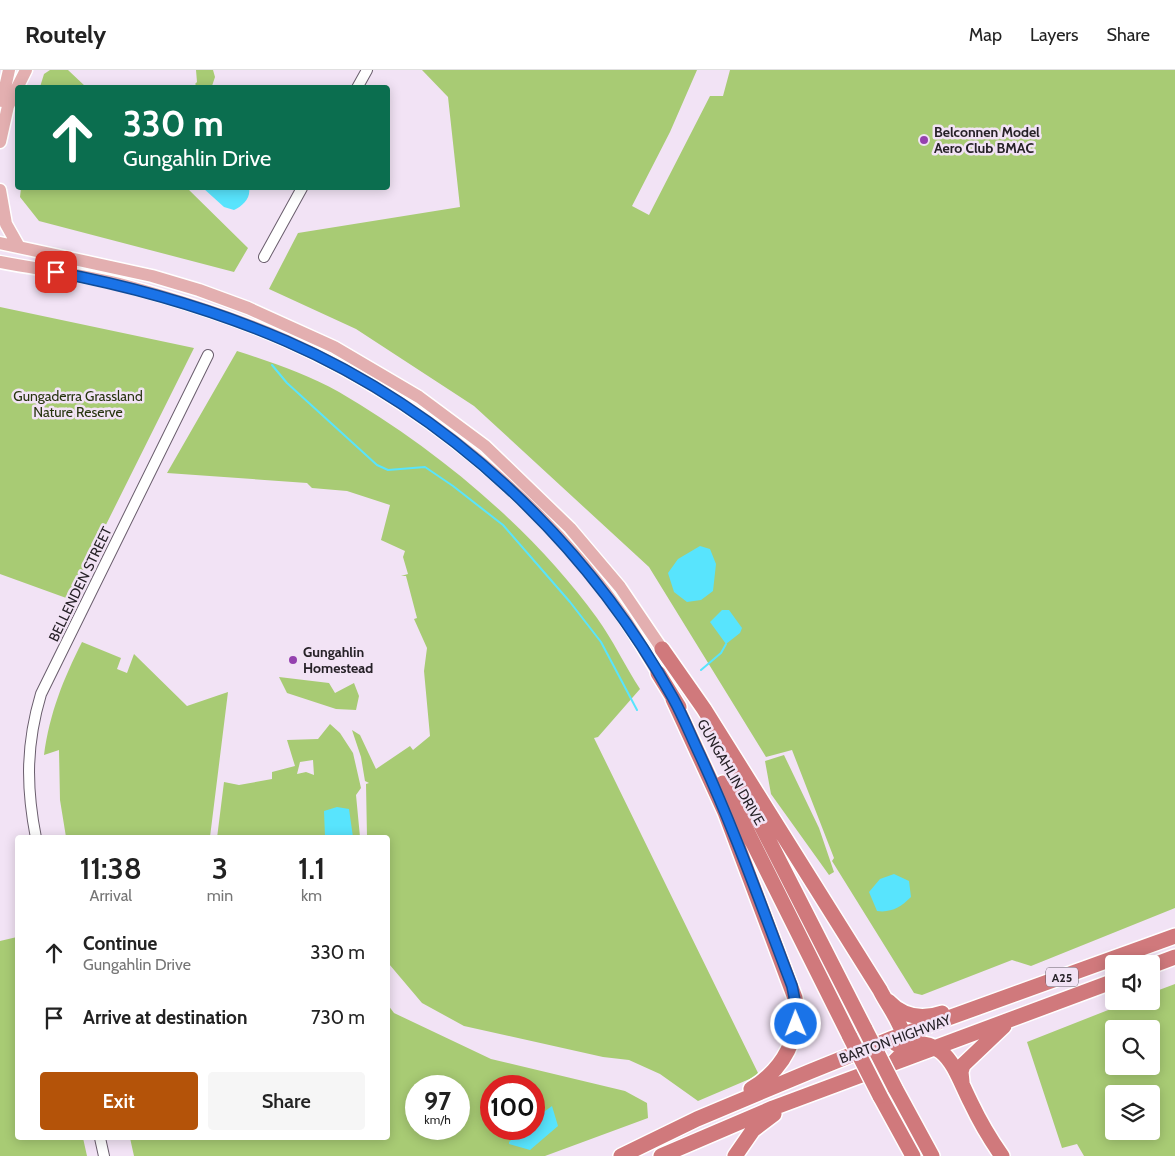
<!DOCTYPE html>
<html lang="en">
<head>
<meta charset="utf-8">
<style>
  :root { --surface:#fff; --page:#f6f6f6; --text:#222; --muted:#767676; --line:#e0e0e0; --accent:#b45309 }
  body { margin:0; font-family:Cabin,sans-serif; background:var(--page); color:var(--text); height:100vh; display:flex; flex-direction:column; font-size:19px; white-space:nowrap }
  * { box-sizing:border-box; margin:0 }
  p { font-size:16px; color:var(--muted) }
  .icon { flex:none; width:28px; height:28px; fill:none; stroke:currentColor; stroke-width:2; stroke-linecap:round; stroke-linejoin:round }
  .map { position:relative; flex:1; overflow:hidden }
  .sheet { position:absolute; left:15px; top:765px; width:375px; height:305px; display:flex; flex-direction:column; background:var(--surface); border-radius:5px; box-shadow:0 2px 12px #0003 }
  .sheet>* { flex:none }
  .banner { position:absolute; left:15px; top:15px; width:375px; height:105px; border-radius:5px; box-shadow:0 2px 12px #0003; background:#0b6e4f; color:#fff; overflow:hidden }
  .controls { position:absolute; left:1105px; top:885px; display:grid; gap:10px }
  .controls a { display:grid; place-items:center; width:55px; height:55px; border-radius:5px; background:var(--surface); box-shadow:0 2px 12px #0003; font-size:25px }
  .speed { position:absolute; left:405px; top:1005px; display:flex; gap:10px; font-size:25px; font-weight:700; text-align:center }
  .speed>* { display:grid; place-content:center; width:65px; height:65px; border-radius:50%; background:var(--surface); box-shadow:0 2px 12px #0003; line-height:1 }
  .speed small { font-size:12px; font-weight:400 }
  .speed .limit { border:8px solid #d22; background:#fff; color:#111 }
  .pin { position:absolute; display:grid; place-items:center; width:42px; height:42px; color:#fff; margin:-21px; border-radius:10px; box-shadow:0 2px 8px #0006 }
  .me { position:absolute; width:55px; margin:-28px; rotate:359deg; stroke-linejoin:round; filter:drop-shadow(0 0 4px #0008) }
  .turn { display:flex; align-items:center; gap:18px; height:105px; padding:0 25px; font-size:22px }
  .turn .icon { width:65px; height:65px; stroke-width:2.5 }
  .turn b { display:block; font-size:35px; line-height:42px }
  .eta { display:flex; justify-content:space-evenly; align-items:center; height:85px; text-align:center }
  .eta b { font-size:30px; font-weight:600; line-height:35px }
  .cta { display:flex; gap:10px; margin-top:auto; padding:10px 25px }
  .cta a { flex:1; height:58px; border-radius:5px; background:var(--accent); color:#fff; font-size:20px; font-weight:600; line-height:58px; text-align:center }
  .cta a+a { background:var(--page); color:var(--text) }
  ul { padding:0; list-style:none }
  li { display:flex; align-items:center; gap:15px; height:65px; padding:0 25px }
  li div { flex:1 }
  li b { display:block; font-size:19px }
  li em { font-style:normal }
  header { display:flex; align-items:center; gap:30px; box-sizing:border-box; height:70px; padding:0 25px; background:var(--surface); border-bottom:1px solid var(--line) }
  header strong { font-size:24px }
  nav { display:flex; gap:28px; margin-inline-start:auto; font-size:18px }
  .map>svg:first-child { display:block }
  .green { fill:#a8cb74; fill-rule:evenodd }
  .water { fill:#58e4fd }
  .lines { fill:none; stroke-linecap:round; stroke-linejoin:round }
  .stream { stroke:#58e4fd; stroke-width:2 }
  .minor-casing { stroke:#695d6c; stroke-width:12 }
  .major-casing { stroke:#fff; stroke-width:15 }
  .highway-casing { stroke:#fff; stroke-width:18 }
  .minor { stroke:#fff; stroke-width:10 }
  .major { stroke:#e3afb0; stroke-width:12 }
  .highway { stroke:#d0797c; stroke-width:15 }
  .highway-bridge-casing { stroke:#fff; stroke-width:18; stroke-linecap:butt }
  .highway-bridge { stroke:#d0797c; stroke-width:15 }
  .route-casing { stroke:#114b97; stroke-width:12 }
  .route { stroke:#1a73e8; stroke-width:9 }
  .poi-dot { fill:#9541af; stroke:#f2e3f5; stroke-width:2 }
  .labels { text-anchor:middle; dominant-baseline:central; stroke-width:5; stroke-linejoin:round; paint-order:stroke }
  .shield { fill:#f2e3f5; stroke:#645c66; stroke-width:1 }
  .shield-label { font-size:12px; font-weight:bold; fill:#272228 }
  .poi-label { font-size:14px; font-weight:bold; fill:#272228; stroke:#f2e3f5; text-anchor:start }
  .park-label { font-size:14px; fill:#27340f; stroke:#f2e3f5 }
  .street-label { font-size:14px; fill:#272228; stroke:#f2e3f5 }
</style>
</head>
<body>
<header>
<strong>Routely</strong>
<nav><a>Map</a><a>Layers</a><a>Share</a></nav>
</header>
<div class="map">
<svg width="1175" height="1086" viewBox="0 0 1175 1086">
  <rect width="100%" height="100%" fill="#f2e3f5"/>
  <!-- green -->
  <path class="green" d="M 50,0 L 68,0 L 86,17 L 40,17 L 44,4 Z
    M 196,0 L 213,0 L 215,7 L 212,16 L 215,17 L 198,17 L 195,14 L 197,12 Z
    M 422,0 L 697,0 L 670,62 L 632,136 L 649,145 L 710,26 L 723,26 L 730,0 L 1175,0 L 1175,838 L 1031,896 L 1012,890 L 922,925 L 914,923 L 832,791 L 834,788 L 792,680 L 766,687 L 649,497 L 474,336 L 356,259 L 269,219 L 298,163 L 460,137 L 448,27 Z
    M 21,118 L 187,118 L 248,178 L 234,202 L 39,151 L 20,127 Z
    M 0,237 L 194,278 L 69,529 L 0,504 Z
    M 237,281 C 271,292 307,304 339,322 C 435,378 531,457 597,548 C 613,570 625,596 640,619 L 598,667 L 594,668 L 759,1005 L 698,1031 L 660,1004 L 629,990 L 603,987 L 464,956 L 422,933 L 389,894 L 388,768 L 367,767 L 366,714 L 369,713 L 365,711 L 361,687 L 352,660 L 360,665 L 376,699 L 410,676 L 413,680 L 430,666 L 424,601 L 427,578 L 414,549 L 417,548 L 406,506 L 401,506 L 408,504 L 403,487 L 405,481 L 381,470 L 390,435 L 347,421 L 312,418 L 307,413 L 167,403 Z
    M 82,572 L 121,588 L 117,599 L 127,603 L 134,584 L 187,636 L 228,622 L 210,767 L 66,767 L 60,730 L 59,680 L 44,685 C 50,642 63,610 82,572 Z
    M 279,607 L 329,613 L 335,623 L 354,613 L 359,626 L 356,640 L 336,639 L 287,623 Z
    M 330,654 L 340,663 L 353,683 L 361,718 L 356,725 L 360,767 L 217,768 L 224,712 L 239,715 L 272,709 L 272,702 L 295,696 L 287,670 L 318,669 ZM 313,690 L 314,705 L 306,702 L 297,704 L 300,692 Z
    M 784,685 L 819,758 L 834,802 L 829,805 L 771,724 L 765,691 Z
    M 17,867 L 18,1068 L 83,1068 L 87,1086 L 0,1086 L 0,871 Z
    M 1175,914 L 1175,1086 L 1084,1086 L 1077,1074 L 1062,1078 L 1027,972 L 1131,931 L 1151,931 L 1151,923 ZM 1114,959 L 1151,959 L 1151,996 L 1114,996 ZM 1114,1024 L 1151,1024 L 1151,1061 L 1114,1061 Z
    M 388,935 L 394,943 L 491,989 L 625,1021 L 647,1033 L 648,1048 L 545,1086 L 134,1086 L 130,1068 L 388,1068 ZM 416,1016 L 459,1016 L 459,1059 L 416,1059 ZM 491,1016 L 534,1016 L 534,1059 L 491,1059 Z"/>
  <!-- water -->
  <path class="water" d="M 203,118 L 249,118 C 251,128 243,136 234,140 L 224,137 Z
    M 700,476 L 710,479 L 716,494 L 713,521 L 701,530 L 687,532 L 674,522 L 668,503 L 678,489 Z
    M 722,540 L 729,540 L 742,558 L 740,563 L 726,574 L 710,552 Z
    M 337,737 L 349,739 L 353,767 L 325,767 L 324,741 Z
    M 894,804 L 909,811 L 911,827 C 901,837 891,843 877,841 L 869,822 L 880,809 Z
    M 552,1036 L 558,1056 L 530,1080 L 509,1074 L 509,1072 L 522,1059 L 534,1059 L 534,1049 Z"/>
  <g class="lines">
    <!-- stream -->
    <path class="stream" d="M 272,295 L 287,313 L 377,395 L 388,400 L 425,397 L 453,416 L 503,455 L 570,532 L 601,572 L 637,640
      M 701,600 L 721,583 L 726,574"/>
    <defs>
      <path id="minor" d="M 357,18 L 367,0
        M 264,187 L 302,118
        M 36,768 C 26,717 26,674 41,624 L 208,285
        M 100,1068 L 104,1086"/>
      <path id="major" d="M 2,31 L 9,0
        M 0,72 L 8,36 L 26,0
        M 0,120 L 6,154 L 19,177
        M 0,173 L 152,206 L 199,220 L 248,238 L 334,277 L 419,327 L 485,376 L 570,458 L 620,517 L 662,579
        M 0,192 C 42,200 85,205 127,216 C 181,231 236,248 287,271 C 419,330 542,429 624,548 C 636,566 647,585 658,603"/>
      <path id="highway" d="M 662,579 L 704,639 L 880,920 C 890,941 919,972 895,991
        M 658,603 L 679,637
        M 673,629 L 725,742 L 795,928 C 801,967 784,999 751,1019
        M 738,710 L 865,959
        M 723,713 L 850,967
        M 1151,896 L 1175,887
        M 888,931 C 903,947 922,950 942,943
        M 896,974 C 948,966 952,995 971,1033 C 980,1052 990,1069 1002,1086
        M 962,1012 L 961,1002 L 963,995 L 1004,956
        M 895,1018 L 932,1086
        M 880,1026 L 913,1086
        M 621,1086 L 697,1049 L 809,1002 L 893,968 L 1175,866
        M 661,1086 L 773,1038 L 1114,911
        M 735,1086 L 753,1060 L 774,1044"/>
    </defs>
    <!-- minor casing -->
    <use href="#minor" class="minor-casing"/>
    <!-- major casing -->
    <use href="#major" class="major-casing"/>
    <!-- highway casing -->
    <use href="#highway" class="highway-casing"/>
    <!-- minor -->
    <use href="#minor" class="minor"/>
    <!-- major -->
    <use href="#major" class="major"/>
    <!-- highway -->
    <use href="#highway" class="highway"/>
    <defs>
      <path id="highway-bridge" d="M 865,959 L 895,1018
        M 850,967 L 880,1026"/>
    </defs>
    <!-- highway-bridge casing -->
    <use href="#highway-bridge" class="highway-bridge-casing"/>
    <!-- highway-bridge -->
    <use href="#highway-bridge" class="highway-bridge"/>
  </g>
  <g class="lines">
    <defs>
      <path id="route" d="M 56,202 C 135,217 212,239 286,271 C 449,342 587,473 673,628 C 683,646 690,664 699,683 C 734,758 762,838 792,916 L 796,936 L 796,954"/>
    </defs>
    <!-- route casing -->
    <use href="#route" class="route-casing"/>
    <!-- route -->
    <use href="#route" class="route"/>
  </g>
  <!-- markers -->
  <g class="poi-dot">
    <circle cx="924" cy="70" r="5"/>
    <circle cx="293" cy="590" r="5"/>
  </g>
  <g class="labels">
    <!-- shield labels -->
    <rect class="shield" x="1046" y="897.5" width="32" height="19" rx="4"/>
    <g class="shield-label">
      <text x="1062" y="907">A25</text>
    </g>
    <!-- poi labels -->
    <g class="poi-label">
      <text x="934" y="62">Belconnen Model<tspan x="934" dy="16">Aero Club BMAC</tspan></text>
      <text x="303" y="582">Gungahlin<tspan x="303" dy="16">Homestead</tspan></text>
    </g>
    <!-- park labels -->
    <g class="park-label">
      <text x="78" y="326">Gungaderra Grassland<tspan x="78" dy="16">Nature Reserve</tspan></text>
    </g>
    <!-- street labels -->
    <g class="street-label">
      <text transform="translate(80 514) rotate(-64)">BELLENDEN STREET</text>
      <text transform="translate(731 702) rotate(60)">GUNGAHLIN DRIVE</text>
      <text transform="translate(895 969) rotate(-20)">BARTON HIGHWAY</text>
    </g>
  </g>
</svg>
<div class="controls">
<a><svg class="icon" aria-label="sound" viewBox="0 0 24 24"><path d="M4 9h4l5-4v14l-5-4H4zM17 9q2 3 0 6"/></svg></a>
<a><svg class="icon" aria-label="search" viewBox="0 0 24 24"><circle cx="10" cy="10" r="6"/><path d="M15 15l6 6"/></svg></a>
<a><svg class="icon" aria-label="layers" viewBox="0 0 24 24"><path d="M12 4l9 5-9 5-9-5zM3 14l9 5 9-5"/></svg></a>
</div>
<div class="speed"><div>97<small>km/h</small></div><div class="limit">100</div></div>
<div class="pin" style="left:56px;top:202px;background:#d93025"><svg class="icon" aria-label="arrive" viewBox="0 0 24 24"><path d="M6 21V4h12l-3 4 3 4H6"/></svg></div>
<svg class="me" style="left:796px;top:954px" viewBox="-20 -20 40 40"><circle r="17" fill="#1a73e8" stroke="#fff" stroke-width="3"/><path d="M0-11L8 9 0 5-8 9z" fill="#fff"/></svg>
<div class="banner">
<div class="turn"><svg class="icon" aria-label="ahead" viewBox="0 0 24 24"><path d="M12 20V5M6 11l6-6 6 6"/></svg><div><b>330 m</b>Gungahlin Drive</div></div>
</div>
<section class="sheet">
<div class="eta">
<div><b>11:38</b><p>Arrival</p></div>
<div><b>3</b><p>min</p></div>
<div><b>1.1</b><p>km</p></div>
</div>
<ul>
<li><svg class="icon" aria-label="ahead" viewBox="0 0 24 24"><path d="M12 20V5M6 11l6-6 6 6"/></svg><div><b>Continue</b><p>Gungahlin Drive</p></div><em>330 m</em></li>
<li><svg class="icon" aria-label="arrive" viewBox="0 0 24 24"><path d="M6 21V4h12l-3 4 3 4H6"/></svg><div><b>Arrive at destination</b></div><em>730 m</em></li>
</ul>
<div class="cta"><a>Exit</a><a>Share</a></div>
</section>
</div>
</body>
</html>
